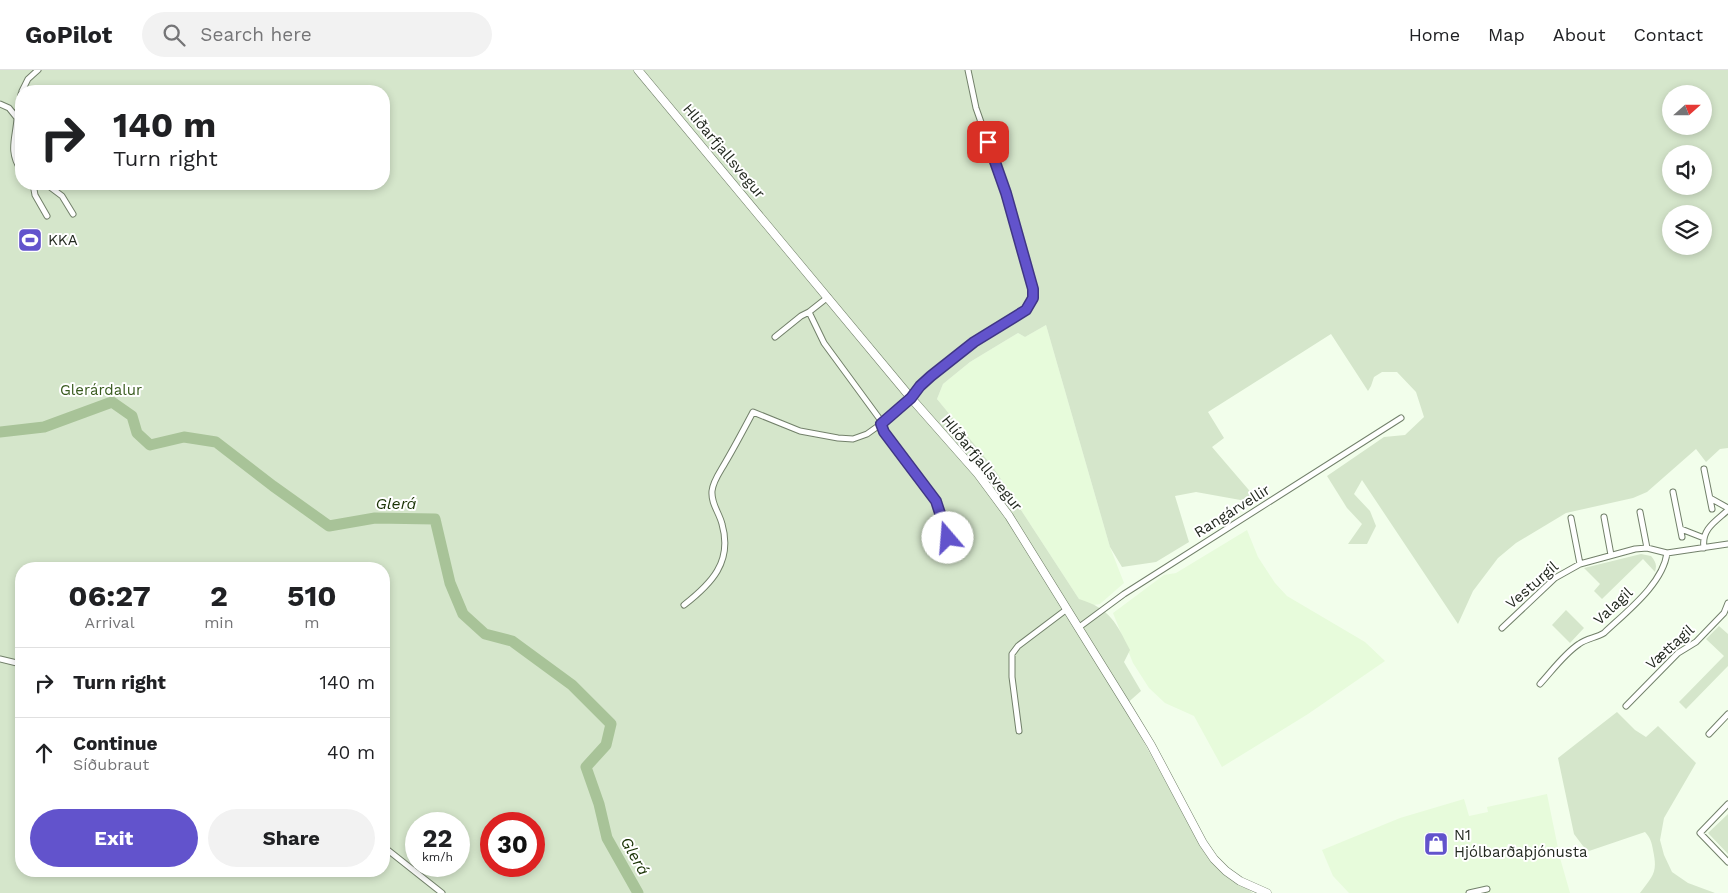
<!DOCTYPE html>
<html lang="en">
<head>
<meta charset="utf-8">
<style>
  :root { --surface:#fff; --page:#f2f2f2; --text:#202124; --muted:#757577; --line:#e0e0e0; --accent:#6253cc }
  body { margin:0; font-family:"Work Sans",sans-serif; background:var(--page); color:var(--text); height:100vh; display:flex; flex-direction:column; font-size:19px; white-space:nowrap }
  * { box-sizing:border-box; margin:0 }
  p { font-size:16px; color:var(--muted) }
  .icon { flex:none; width:28px; height:28px; fill:none; stroke:currentColor; stroke-width:2; stroke-linecap:round; stroke-linejoin:round }
  .map { position:relative; flex:1; overflow:hidden }
  .side { position:absolute; left:15px; top:492px; width:375px; height:315px; display:flex; flex-direction:column; background:var(--surface); border-radius:20px; box-shadow:0 2px 8px #0003 }
  .side>* { flex:none }
  .top-card { position:absolute; left:15px; top:15px; width:375px; height:105px; border-radius:20px; box-shadow:0 2px 8px #0003; background:#fff; color:var(--text); overflow:hidden }
  .needle { width:32px; rotate:69deg }
  .buttons { position:absolute; left:1662px; top:15px; display:grid; gap:10px }
  .buttons a { display:grid; place-items:center; width:50px; height:50px; border-radius:50%; background:var(--surface); box-shadow:0 2px 8px #0003; font-size:25px }
  .speed { position:absolute; left:405px; top:742px; display:flex; gap:10px; font-size:25px; font-weight:700; text-align:center }
  .speed>* { display:grid; place-content:center; width:65px; height:65px; border-radius:50%; background:var(--surface); box-shadow:0 2px 8px #0003; line-height:1 }
  .speed small { font-size:12px; font-weight:400 }
  .speed .limit { border:8px solid #d22; background:#fff; color:#111 }
  .pin { position:absolute; display:grid; place-items:center; width:42px; height:42px; color:#fff; margin:-21px; border-radius:10px; box-shadow:0 2px 8px #0006 }
  .me { position:absolute; width:55px; margin:-28px; rotate:342deg; stroke-linejoin:round; filter:drop-shadow(0 0 4px #0008) }
  .turn { display:flex; align-items:center; gap:18px; height:105px; padding:0 15px; font-size:22px }
  .turn .icon { width:65px; height:65px; stroke-width:2.5 }
  .turn b { display:block; font-size:35px; line-height:42px }
  .eta { display:flex; justify-content:space-evenly; align-items:center; height:85px; text-align:center }
  .eta b { font-size:30px; font-weight:700; line-height:35px }
  .action { display:flex; gap:10px; margin-top:auto; padding:10px 15px }
  .action a { flex:1; height:58px; border-radius:30px; background:var(--accent); color:#fff; font-size:20px; font-weight:700; line-height:58px; text-align:center }
  .action a+a { background:var(--page); color:var(--text) }
  ul { padding:0; list-style:none }
  li { display:flex; align-items:center; gap:15px; height:70px; padding:0 15px; border-top:1px solid var(--line) }
  li div { flex:1 }
  li b { display:block; font-size:19px }
  li em { font-style:normal }
  header { display:flex; align-items:center; gap:30px; box-sizing:border-box; height:70px; padding:0 25px; background:var(--surface); border-bottom:1px solid var(--line) }
  header strong { font-size:24px }
  nav { display:flex; gap:28px; margin-inline-start:auto; font-size:18px }
  .search { width:350px; height:45px; background:var(--page); display:flex; align-items:center; gap:12px; box-sizing:border-box; padding:0 18px; border-radius:28px; color:var(--muted); font-size:19px }
  .map>svg:first-child { display:block }
  .built { fill:#e7fbdb }
  .green { fill:#d5e6cb; fill-rule:evenodd }
  .lines { fill:none; stroke-linecap:round; stroke-linejoin:round }
  .river { stroke:#a8c398; stroke-width:11 }
  .minor-casing { stroke:#72806a; stroke-width:7 }
  .secondary-casing { stroke:#72806a; stroke-width:9 }
  .minor { stroke:#fff; stroke-width:5 }
  .secondary { stroke:#fff; stroke-width:8 }
  .route-casing { stroke:#403685; stroke-width:12 }
  .route { stroke:#6253cc; stroke-width:9 }
  .labels { text-anchor:middle; dominant-baseline:central; stroke-width:4; stroke-linejoin:round; paint-order:stroke }
  .street-label { font-size:15px; fill:#232920; stroke:#fff }
  .poi-label { font-size:15px; fill:#232920; stroke:#fff; text-anchor:start }
  .park-label { font-size:15px; fill:#385a1e; stroke:#fff }
  .water-label { font-size:16px; font-style:italic; fill:#193204; stroke:#fff }
</style>
</head>
<body>
<header>
<strong>GoPilot</strong>
<div class="search"><svg class="icon" aria-label="search" viewBox="0 0 24 24"><circle cx="10" cy="10" r="6"/><path d="M15 15l6 6"/></svg>Search here</div>
<nav><a>Home</a><a>Map</a><a>About</a><a>Contact</a></nav>
</header>
<div class="map">
<svg width="1728" height="823" viewBox="0 0 1728 823">
  <rect width="100%" height="100%" fill="#f2feeb"/>
  <!-- built -->
  <path class="built" d="M 1046,255 L 1110,477 L 1124,513 L 1100,534 L 1088,536 L 1079,529 L 993,397 L 937,329 L 943,314 L 970,292 L 1018,263 L 1025,267 Z
    M 1247,460 L 1258,487 L 1275,513 L 1287,526 L 1365,572 L 1385,591 L 1308,644 L 1222,697 L 1194,646 L 1165,633 L 1149,618 L 1133,593 L 1113,543 L 1164,505 L 1176,503 Z
    M 1547,724 L 1560,788 L 1570,823 L 1349,823 L 1333,806 L 1322,780 L 1400,748 L 1464,729 L 1469,746 L 1488,742 L 1487,737 Z"/>
  <!-- green -->
  <path class="green" d="M 0,0 L 1728,0 L 1728,378 L 1720,379 L 1706,392 L 1696,379 L 1647,422 L 1633,428 L 1566,443 L 1516,473 L 1498,488 L 1473,521 L 1458,554 L 1362,410 L 1354,424 L 1370,441 L 1376,456 L 1367,474 L 1348,474 L 1362,454 L 1347,438 L 1327,406 L 1384,367 L 1405,365 L 1424,347 L 1416,322 L 1397,302 L 1382,302 L 1374,307 L 1371,316 L 1368,321 L 1331,264 L 1208,342 L 1224,368 L 1212,377 L 1254,426 L 1246,431 L 1196,422 L 1175,426 L 1189,472 L 1156,492 L 1122,497 L 1110,477 L 1046,255 L 1025,267 L 1018,263 L 970,292 L 943,314 L 937,329 L 993,397 L 1079,529 C 1111,539 1116,553 1130,580 L 1124,592 L 1141,621 L 1124,636 L 1198,771 L 1214,794 L 1253,823 L 0,823 ZM 21,21 L 384,21 L 384,114 L 21,114 ZM 1671,24 L 1704,24 L 1704,56 L 1671,56 ZM 1671,84 L 1704,84 L 1704,116 L 1671,116 ZM 1671,144 L 1704,144 L 1704,176 L 1671,176 ZM 21,499 L 384,499 L 384,801 L 21,801 ZM 416,754 L 459,754 L 459,796 L 416,796 ZM 491,754 L 534,754 L 534,796 L 491,796 Z
    M 1641,484 L 1651,486 C 1656,492 1657,495 1655,502 L 1643,489 L 1602,529 L 1594,521 L 1600,514 L 1584,498 Z
    M 1566,540 L 1584,558 L 1570,573 L 1552,555 Z
    M 1719,556 L 1728,564 L 1728,596 L 1686,639 L 1679,632 L 1724,586 L 1706,569 Z
    M 1617,642 L 1635,660 L 1646,667 L 1658,656 L 1696,693 L 1664,748 L 1660,770 L 1664,785 L 1672,802 L 1688,813 L 1715,823 L 1640,823 C 1653,805 1658,803 1653,780 C 1652,773 1650,767 1645,762 L 1589,781 L 1583,776 L 1574,764 L 1558,688 Z
    M 1728,744 L 1728,784 L 1708,763 Z"/>
  <g class="lines">
    <!-- river -->
    <path class="river" d="M 0,362 L 44,357 L 112,332 L 132,346 L 137,363 L 150,375 L 184,367 L 216,372 L 273,416 L 329,456 L 375,448 L 435,449 L 450,513 L 463,544 L 485,564 L 512,571 L 572,615 L 611,654 L 606,675 L 586,697 L 599,734 L 607,768 L 638,823"/>
    <defs>
      <path id="minor" d="M 22,21 L 28,9 L 38,0
        M 0,34 L 9,38 L 17,48 C 16,68 8,81 21,100
        M 17,47 L 21,24
        M 33,114 L 35,125 L 47,146
        M 46,114 L 62,126 L 73,144
        M 775,267 L 801,246 L 809,242 L 828,227
        M 1704,399 L 1712,439
        M 1673,422 L 1682,467
        M 1710,428 L 1728,438
        M 1640,442 L 1647,478
        M 1604,447 L 1611,485
        M 1571,448 L 1580,494
        M 1681,459 L 1704,468
        M 948,468 L 936,431 L 884,362 L 881,354 L 911,328 L 920,316 L 931,306 L 974,272 L 1026,240 L 1031,233 L 1034,224 L 1006,123 L 976,38 L 968,0
        M 1704,478 C 1701,459 1716,451 1728,440
        M 684,535 C 711,514 733,492 722,454 C 719,442 711,434 712,421 C 713,411 720,402 725,393 C 735,376 744,359 753,342 L 800,361 L 838,368 L 853,369 L 867,364 L 881,354 L 879,348 L 824,273 L 809,242
        M 1078,558 L 1124,524 L 1401,348
        M 1502,558 L 1555,508 L 1580,494 L 1635,479 L 1647,478 L 1667,483 L 1728,474
        M 0,589 L 21,594
        M 1540,614 C 1552,601 1564,584 1579,574 C 1587,568 1596,568 1604,563 C 1626,542 1663,514 1667,483
        M 1626,636 L 1678,583 L 1696,572 L 1724,543 L 1728,533
        M 1019,661 L 1012,607 L 1012,584 L 1018,576 L 1067,539
        M 1709,664 L 1728,644
        M 1728,734 L 1700,763 L 1728,792
        M 384,777 L 442,823
        M 1469,823 L 1487,819"/>
      <path id="secondary" d="M 638,0 L 911,328 L 978,404 L 1009,446 L 1129,639 L 1151,675 L 1203,773 L 1214,789 L 1226,801 L 1240,811 L 1267,823"/>
    </defs>
    <!-- minor casing -->
    <use href="#minor" class="minor-casing"/>
    <!-- secondary casing -->
    <use href="#secondary" class="secondary-casing"/>
    <!-- minor -->
    <use href="#minor" class="minor"/>
    <!-- secondary -->
    <use href="#secondary" class="secondary"/>
  </g>
  <g class="lines">
    <defs>
      <path id="route" d="M 948,468 L 936,431 L 884,362 L 881,354 L 911,328 L 920,316 L 931,306 L 974,272 L 1026,240 L 1033,228 L 1033,219 L 1006,123 L 988,72"/>
    </defs>
    <!-- route casing -->
    <use href="#route" class="route-casing"/>
    <!-- route -->
    <use href="#route" class="route"/>
  </g>
  <!-- icons -->
  <defs>
    <symbol id="stadium-square" viewBox="-11 -11 22 22"><rect x="-9" y="-9" width="18" height="18" rx="4" fill="#6253cc" stroke="#fff"/><path d="M0-5a6.5 5 0 1 0 0 10a6.5 5 0 1 0 0-10ZM-3.5-1.8h7v3.6h-7Z" fill="#fff"/></symbol>
    <symbol id="shop-square" viewBox="-11 -11 22 22"><rect x="-9" y="-9" width="18" height="18" rx="4" fill="#6253cc" stroke="#fff"/><path d="M-5-2.5h2.3a2.7 3.5 0 0 1 5.4 0H5L5.5 6h-11ZM-1.5-2.5h3a1.5 2.3 0 0 0-3 0Z" fill="#fff"/></symbol>
  </defs>
  <g fill-rule="evenodd">
    <use href="#stadium-square" x="16" y="156" width="28" height="28"/>
    <use href="#shop-square" x="1422" y="760" width="28" height="28"/>
  </g>
  <g class="labels">
    <!-- street labels -->
    <g class="street-label">
      <text transform="translate(724 81) rotate(50)">Hlíðarfjallsvegur</text>
      <text transform="translate(982 393) rotate(51)">Hlíðarfjallsvegur</text>
      <text transform="translate(1232 441) rotate(-32)">Rangárvellir</text>
      <text transform="translate(1532 515) rotate(-41)">Vesturgil</text>
      <text transform="translate(1613 536) rotate(-43)">Valagil</text>
      <text transform="translate(1670 577) rotate(-42)">Vættagil</text>
    </g>
    <!-- poi labels -->
    <g class="poi-label">
      <text x="48" y="170">KKA</text>
      <text x="1454" y="765">N1<tspan x="1454" dy="17">Hjólbarðaþjónusta</tspan></text>
    </g>
    <!-- park labels -->
    <g class="park-label">
      <text x="101" y="320">Glerárdalur</text>
    </g>
    <!-- water labels -->
    <g class="water-label">
      <text x="396" y="433">Glerá</text>
      <text transform="translate(635 786) rotate(60)">Glerá</text>
    </g>
  </g>
</svg>
<div class="buttons">
<a><svg class="needle" viewBox="-14 -14 28 28"><path d="M0-13l5 13h-10z" fill="#e53935"/><path d="M0 13l5-13h-10z" fill="#757577"/></svg></a>
<a><svg class="icon" aria-label="sound" viewBox="0 0 24 24"><path d="M4 9h4l5-4v14l-5-4H4zM17 9q2 3 0 6"/></svg></a>
<a><svg class="icon" aria-label="layers" viewBox="0 0 24 24"><path d="M12 4l9 5-9 5-9-5zM3 14l9 5 9-5"/></svg></a>
</div>
<div class="speed"><div>22<small>km/h</small></div><div class="limit">30</div></div>
<div class="pin" style="left:988px;top:72px;background:#d93025"><svg class="icon" aria-label="arrive" viewBox="0 0 24 24"><path d="M6 21V4h12l-3 4 3 4H6"/></svg></div>
<svg class="me" style="left:948px;top:468px" viewBox="-20 -20 40 40"><circle r="19" fill="#fff"/><path d="M0-13L10 11 0 6-10 11z" fill="#6253cc"/></svg>
<div class="top-card">
<div class="turn"><svg class="icon" aria-label="right" viewBox="0 0 24 24"><path d="M7 20v-9h11M14 6l5 5-5 5"/></svg><div><b>140 m</b>Turn right</div></div>
</div>
<section class="side">
<div class="eta">
<div><b>06:27</b><p>Arrival</p></div>
<div><b>2</b><p>min</p></div>
<div><b>510</b><p>m</p></div>
</div>
<ul>
<li><svg class="icon" aria-label="right" viewBox="0 0 24 24"><path d="M7 20v-9h11M14 6l5 5-5 5"/></svg><div><b>Turn right</b></div><em>140 m</em></li>
<li><svg class="icon" aria-label="ahead" viewBox="0 0 24 24"><path d="M12 20V5M6 11l6-6 6 6"/></svg><div><b>Continue</b><p>Síðubraut</p></div><em>40 m</em></li>
</ul>
<div class="action"><a>Exit</a><a>Share</a></div>
</section>
</div>
</body>
</html>
